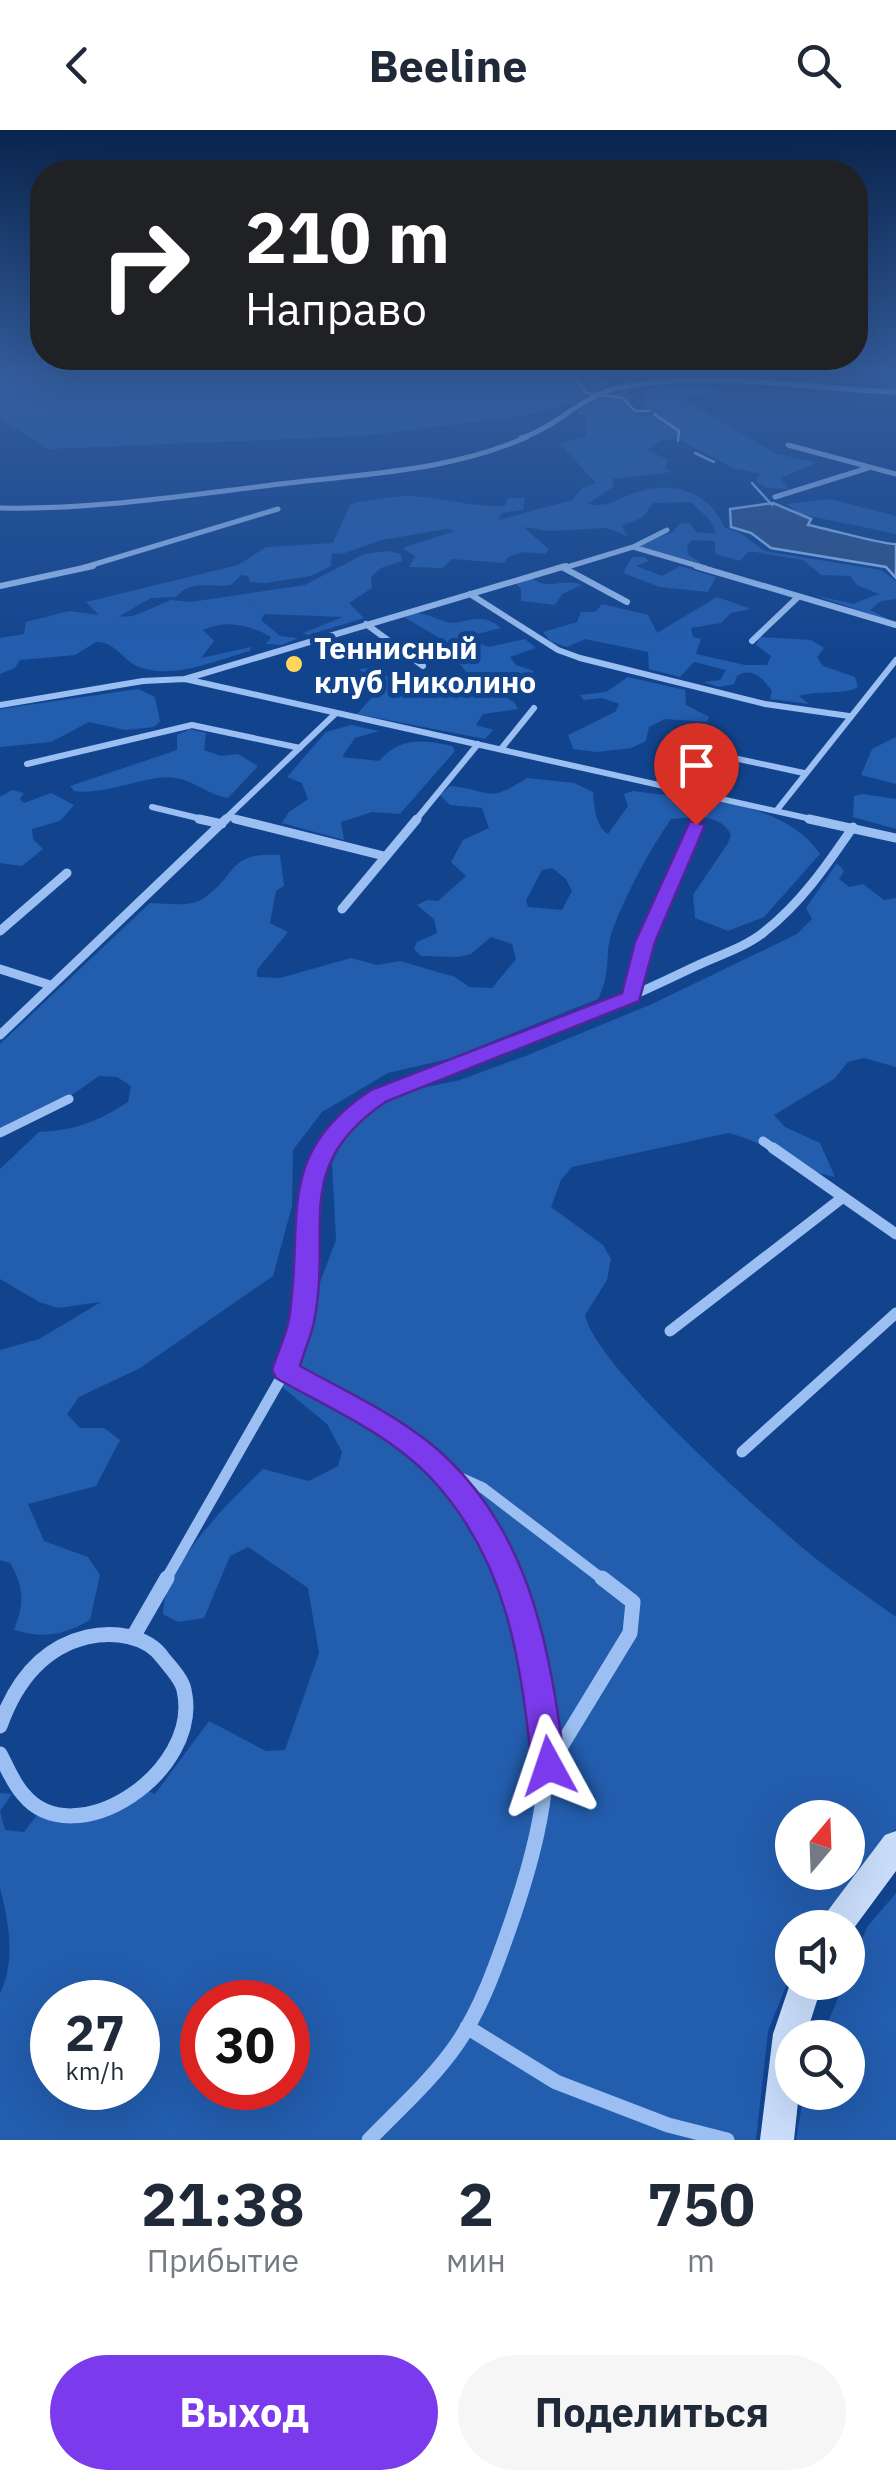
<!DOCTYPE html>
<html lang="ru">
<head>
<meta charset="utf-8">
<style>
  :root { --surface:#fff; --page:#f6f6f7; --text:#1f2937; --muted:#747a83; --accent:#7c3aed }
  body { margin:0; font-family:"IBM Plex Sans",sans-serif; background:var(--page); color:var(--text); height:100vh; display:flex; flex-direction:column; font-size:38px; white-space:nowrap }
  * { box-sizing:border-box; margin:0 }
  p { font-size:32px; color:var(--muted) }
  .icon { flex:none; width:55px; height:55px; fill:none; stroke:currentColor; stroke-width:2; stroke-linecap:round; stroke-linejoin:round }
  .map { position:relative; height:2010px; overflow:hidden }
  .drawer { display:flex; flex-direction:column; background:var(--surface); flex:1 }
  .drawer>* { flex:none }
  .hud { position:absolute; left:30px; top:30px; width:838px; height:210px; border-radius:40px; box-shadow:0 10px 40px #0002; background:#202124; color:#fff; overflow:hidden }
  .needle { width:65px; rotate:19deg }
  .tools { position:absolute; left:775px; top:1670px; display:grid; gap:20px }
  .tools a { display:grid; place-items:center; width:90px; height:90px; border-radius:50%; background:var(--surface); box-shadow:0 10px 40px #0002; font-size:50px }
  .speed { position:absolute; left:30px; top:1850px; display:flex; gap:20px; font-size:50px; font-weight:700; text-align:center }
  .speed>* { display:grid; place-content:center; width:130px; height:130px; border-radius:50%; background:var(--surface); box-shadow:0 10px 40px #0002; line-height:1 }
  .speed small { font-size:25px; font-weight:400 }
  .speed .limit { border:15px solid #d22; background:#fff; color:#111 }
  .pin { position:absolute; display:grid; place-items:center; width:85px; height:85px; color:#fff; margin:-102px -42px; border-radius:50% 50% 50% 0; rotate:-45deg; box-shadow:0 0 10px #0007 }
  .pin .icon { rotate:45deg }
  .me { position:absolute; width:110px; margin:-55px; rotate:355deg; stroke-linejoin:round; filter:drop-shadow(0 0 8px #0008) }
  .turn { display:flex; align-items:center; gap:35px; height:210px; padding:0 50px; font-size:45px }
  .turn .icon { width:130px; height:130px; stroke-width:2.5 }
  .turn b { display:block; font-size:70px; line-height:85px }
  .eta { display:flex; justify-content:space-evenly; align-items:center; height:170px; text-align:center }
  .eta b { font-size:60px; font-weight:800; line-height:70px }
  .action { display:flex; gap:20px; margin-top:auto; padding:20px 50px }
  .action a { flex:1; height:115px; border-radius:60px; background:var(--accent); color:#fff; font-size:40px; font-weight:800; line-height:115px; text-align:center }
  .action a+a { background:var(--page); color:var(--text) }
  header { display:flex; justify-content:space-between; align-items:center; height:130px; padding:0 50px; background:var(--surface); font-size:45px; font-weight:800 }
  .map>svg:first-child { display:block }
  .green { fill:#235dae; fill-rule:evenodd }
  .water { fill:#2d5289; stroke:#8dbaf5; stroke-width:2.5 }
  .lines { fill:none; stroke-linecap:round; stroke-linejoin:round }
  .stream { stroke:#8dbaf5; stroke-width:2.5 }
  .street-far4 { stroke:#9bbff2; stroke-width:5 }
  .street-far3 { stroke:#9bbff2; stroke-width:6 }
  .street-far2 { stroke:#9bbff2; stroke-width:9 }
  .street-far1 { stroke:#9bbff2; stroke-width:11 }
  .street { stroke:#9bbff2; stroke-width:15 }
  .secondary { fill:#cadefc; fill-rule:evenodd }
  .route { fill:#7c3aed; stroke:#51269a; stroke-width:2.5 }
  .poi-dot { fill:#ffd55c; stroke:#12448e; stroke-width:4 }
  .labels { text-anchor:middle; dominant-baseline:central; stroke-width:10; stroke-linejoin:round; paint-order:stroke }
  .far-poi-label { font-size:30px; font-weight:bold; fill:#fff; stroke:#12448e; text-anchor:start }
</style>
</head>
<body>
<header><svg class="icon" aria-label="back" viewBox="0 0 24 24"><path d="M15 5l-7 7 7 7"/></svg>Beeline<svg class="icon" aria-label="search" viewBox="0 0 24 24"><circle cx="10" cy="10" r="6"/><path d="M15 15l6 6"/></svg></header>
<div class="map">
<svg width="896" height="2010" viewBox="0 0 896 2010">
  <rect width="100%" height="100%" fill="#12448e"/>
  <!-- green -->
  <path class="green" d="M 0,243 L 593,243 L 608,254 L 571,274 L 530,285 L 362,306 L 48,319 L 0,289 Z
    M 661,255 L 715,257 L 717,263 L 680,268 L 777,324 L 817,333 L 780,348 L 789,359 L 766,358 L 756,351 L 760,344 L 733,338 L 676,308 L 660,311 L 648,320 L 668,330 L 665,337 L 671,342 L 613,349 L 613,357 L 587,374 C 606,378 616,370 632,364 C 668,350 709,359 724,397 L 742,404 L 764,421 L 881,440 L 896,451 L 896,469 L 881,471 L 870,480 L 896,493 L 814,465 L 853,474 L 879,464 L 857,455 L 850,446 L 821,445 L 803,430 L 755,422 L 748,422 L 740,431 L 715,424 L 715,411 L 692,410 L 687,416 L 688,424 L 702,434 L 641,417 L 639,414 L 673,402 L 679,394 L 690,393 L 696,402 L 716,404 L 711,391 L 691,372 L 653,373 L 643,387 L 622,396 L 627,406 L 607,398 L 550,401 L 523,397 L 549,419 L 546,424 L 524,422 L 508,427 L 504,433 L 452,429 L 443,438 L 409,437 L 415,426 L 402,418 L 455,401 L 447,399 L 382,410 L 342,424 L 332,423 L 331,436 L 311,446 L 266,453 L 250,452 L 248,446 L 241,445 L 231,455 C 211,458 191,449 176,467 L 151,468 L 118,487 L 133,486 L 171,470 L 191,472 L 305,455 L 364,424 L 388,421 L 401,424 L 402,431 L 381,438 L 371,447 L 372,458 L 349,473 L 364,488 L 308,505 L 303,503 L 343,487 L 264,484 L 261,490 L 280,506 L 298,508 L 282,515 L 266,514 L 271,507 C 250,495 226,489 203,500 L 214,511 L 201,528 L 251,517 L 250,521 C 216,530 169,552 135,535 C 121,527 113,511 96,512 L 75,525 L 20,530 L 15,538 L 0,544 L 0,508 L 24,504 L 26,492 L 69,481 L 99,485 L 86,472 L 238,435 L 266,417 L 333,413 L 350,375 L 357,372 C 372,371 389,367 404,366 C 439,366 473,378 505,376 L 508,368 L 525,368 L 523,380 L 502,383 L 498,390 L 573,370 L 582,358 L 596,353 L 560,314 L 586,306 L 586,289 L 577,283 L 579,277 L 600,264 L 628,258 L 629,264 L 637,266 L 625,277 L 640,285 L 655,285 L 640,273 L 646,267 L 641,261 Z
    M 829,369 L 896,386 L 896,404 L 800,384 L 786,374 Z
    M 632,427 L 645,427 L 649,431 L 636,436 L 662,446 L 680,436 L 716,447 L 708,462 L 660,457 L 623,443 Z
    M 533,449 C 549,461 565,447 582,455 L 562,464 L 555,475 L 521,471 L 521,459 L 514,452 Z
    M 717,467 L 751,479 L 731,483 L 721,493 L 691,498 L 693,507 L 701,509 L 696,524 L 745,535 L 767,535 L 771,526 L 756,515 L 760,507 L 811,510 L 824,518 L 817,527 L 823,536 L 855,547 L 858,557 C 846,565 817,560 799,566 L 809,574 L 770,569 L 772,561 C 763,549 753,536 737,546 L 734,554 L 719,557 L 703,552 L 720,550 L 726,540 L 694,532 L 680,547 L 649,539 L 648,522 L 585,509 L 567,517 L 550,511 L 543,502 L 577,492 L 581,482 L 595,482 L 602,474 L 648,485 L 657,503 Z
    M 418,483 C 429,484 444,493 452,493 C 473,491 481,482 501,498 L 477,504 L 476,512 L 489,517 L 525,509 L 536,518 L 510,527 L 516,535 L 534,541 L 525,556 L 508,551 L 488,558 L 514,572 L 518,579 L 483,584 L 476,595 L 493,600 L 485,609 L 357,584 L 381,557 L 359,539 L 380,537 L 380,545 L 405,549 L 414,559 C 433,559 439,545 464,548 L 468,544 L 451,524 L 455,517 L 402,486 Z
    M 628,547 L 685,560 L 686,575 L 709,587 L 707,592 L 665,589 L 649,597 L 646,611 L 631,618 L 597,622 L 573,619 L 568,605 L 615,582 L 619,574 L 602,568 L 584,570 L 580,565 L 606,562 Z
    M 138,559 L 155,567 L 160,591 L 154,597 L 125,600 L 89,592 L 51,612 L 0,617 L 0,579 Z
    M 351,595 L 379,601 L 355,608 L 342,627 L 379,631 C 401,606 423,610 452,616 L 455,621 L 400,684 L 372,682 L 341,692 L 344,710 L 282,693 L 289,682 L 308,669 L 302,653 L 287,647 L 326,602 Z
    M 190,599 L 206,603 L 204,620 L 221,626 L 238,624 L 258,636 L 228,668 C 209,665 194,651 176,648 C 150,643 108,666 74,661 L 70,656 L 177,620 L 177,605 Z
    M 896,607 L 896,654 L 861,645 L 872,619 Z
    M 527,648 L 574,653 L 593,662 C 594,677 596,697 608,704 L 628,676 L 624,664 L 633,661 C 694,670 782,668 820,724 L 764,787 L 728,801 L 695,788 L 693,765 L 728,713 L 731,705 C 720,682 692,688 671,689 C 647,724 627,762 612,801 C 604,825 612,841 598,869 L 448,929 L 388,943 L 322,982 L 293,1020 L 292,1076 L 273,1146 L 140,1238 L 79,1267 L 67,1284 L 80,1298 L 104,1298 L 120,1310 L 96,1356 L 28,1374 L 44,1411 L 88,1427 L 100,1445 L 90,1490 C 63,1505 45,1509 14,1500 C 24,1474 25,1458 10,1433 L 0,1430 L 0,1220 L 39,1209 L 101,1172 L 58,1178 L 39,1172 L 0,1149 L 0,1039 L 39,1002 C 76,1000 97,992 128,972 L 131,956 L 117,947 L 99,946 L 69,967 L 0,1000 L 0,914 L 150,773 C 166,773 190,778 204,768 C 239,744 227,722 280,725 L 284,756 L 276,761 L 270,793 L 288,802 L 257,840 L 257,847 L 280,848 L 351,828 L 377,835 L 400,831 L 455,847 L 469,857 L 492,858 L 516,829 L 512,814 L 491,807 L 471,824 L 458,827 L 421,826 L 414,819 L 417,812 L 437,803 L 434,789 L 417,775 L 427,770 L 438,771 L 466,746 L 451,732 L 463,710 L 489,698 L 482,678 L 450,675 L 440,665 L 450,656 C 496,661 486,674 527,648 ZM 552,738 L 566,749 L 572,761 L 562,780 L 528,777 L 526,770 L 542,740 Z
    M 12,660 L 24,663 L 20,669 L 24,673 L 51,663 L 74,675 L 60,691 L 32,699 L 33,709 L 43,719 L 22,736 L 0,733 L 0,667 Z
    M 863,664 L 896,669 L 896,699 L 853,687 L 854,666 Z
    M 837,733 L 844,741 L 839,749 L 849,757 L 863,754 L 884,770 L 896,768 L 896,937 L 864,928 L 848,932 L 834,949 L 774,985 L 785,997 L 820,1013 L 835,1047 C 795,1040 767,1011 728,1003 L 572,1037 L 561,1050 L 551,1077 L 603,1115 L 611,1129 L 607,1150 L 585,1185 C 594,1235 763,1385 809,1423 C 837,1446 867,1466 896,1487 L 896,1699 L 813,1797 L 792,1798 L 792,1841 L 768,1901 L 756,2010 L 0,2010 L 0,1864 C 16,1829 9,1793 0,1758 C 0,1730 0,1692 0,1663 L 12,1664 L 0,1681 L 5,1700 L 24,1702 L 38,1684 L 120,1672 L 137,1657 L 155,1664 L 209,1591 L 266,1621 L 285,1620 L 319,1523 L 308,1458 L 248,1417 L 230,1426 L 204,1488 L 178,1492 L 163,1484 C 164,1435 229,1372 263,1339 L 309,1351 L 338,1336 L 342,1322 L 327,1294 L 281,1256 L 336,1110 L 332,1034 L 344,1005 L 393,964 L 460,950 L 528,925 L 652,874 L 797,804 L 812,789 L 806,778 ZM 792,1688 L 848,1688 L 848,1742 L 792,1742 ZM 52,1872 L 138,1872 L 138,1958 L 52,1958 ZM 202,1872 L 288,1872 L 288,1958 L 202,1958 Z
    M 896,1763 L 896,2010 L 796,2010 L 804,1963 L 848,1962 L 848,1908 L 822,1907 L 867,1797 Z"/>
  <!-- water -->
  <path class="water" d="M 773,373 L 811,389 L 808,395 C 825,398 888,416 896,414 L 896,448 L 886,437 L 771,418 L 751,403 L 731,397 L 730,379 Z"/>
  <g class="lines">
    <!-- stream -->
    <path class="stream" d="M 565,243 L 576,248 L 586,263 L 623,268 L 635,281 L 650,281
      M 654,284 L 679,301 L 678,311
      M 695,323 L 714,332
      M 752,353 L 772,375"/>
    <!-- street-far4 -->
    <path class="street-far4" d="M 521,308 C 556,298 581,266 617,258 C 707,239 805,259 896,262
      M 788,315 L 896,344
      M 775,367 L 868,338
      M 0,378 C 98,380 192,364 289,353 C 372,343 449,341 527,307
      M 667,400 L 633,417 L 705,438
      M 82,438 L 278,379
      M 558,438 L 562,437
      M 564,438 L 633,417"/>
    <!-- street-far3 -->
    <path class="street-far3" d="M 566,436 L 562,437 L 627,472
      M 696,436 L 896,495
      M 0,456 L 93,436
      M 470,464 L 558,520 L 580,528 L 765,574 L 849,586
      M 366,494 L 423,536
      M 752,511 L 798,467
      M 185,549 L 562,437
      M 0,575 L 143,551 L 185,549 L 820,691
      M 682,617 L 804,643
      M 501,619 L 534,578
      M 27,634 L 192,595 L 300,618
      M 152,677 L 210,691
      M 777,680 L 896,530
      M 229,687 L 245,691
      M 223,691 L 336,583
      M 415,691 L 478,614"/>
    <!-- street-far2 -->
    <path class="street-far2" d="M 199,689 L 222,694
      M 235,689 L 384,726
      M 809,689 L 896,708
      M 342,779 L 417,689
      M 0,801 L 67,743
      M 0,839 L 50,855
      M 632,867 L 645,812 L 696,695
      M 0,905 L 226,689
      M 0,1003 L 69,969
      M 763,1011 L 777,1021
      M 324,1021 C 360,961 422,949 484,927 C 556,901 627,869 696,836 C 717,826 746,817 764,802 C 801,773 827,735 853,697"/>
    <!-- street-far1 -->
    <path class="street-far1" d="M 773,1018 L 896,1104
      M 670,1201 L 842,1068
      M 285,1241 C 387,1293 466,1340 511,1451
      M 742,1322 L 896,1183
      M 441,1339 L 483,1358 L 605,1451
      M 165,1451 L 285,1241 L 301,1191 L 315,1035 L 325,1018"/>
    <!-- street -->
    <path class="street" d="M 133,1507 L 167,1448
      M 0,1596 C 15,1554 41,1518 87,1507 C 113,1501 147,1505 163,1528 C 170,1537 182,1549 184,1560 C 203,1642 74,1727 23,1664 C 13,1653 7,1637 0,1624
      M 549,1636 L 630,1503 L 633,1472 L 602,1448
      M 467,1897 L 556,1952 L 668,1995 L 727,2010
      M 369,2010 C 399,1979 432,1950 457,1914 C 481,1879 496,1836 510,1796 C 555,1666 564,1578 510,1448"/>
    <!-- secondary -->
    <path class="secondary" d="M 896,1701 L 896,1741 L 848,1806 L 848,1798 L 819,1798 L 823,1787 L 885,1705 Z
      M 792,1848 L 792,1852 L 823,1852 L 805,1908 L 792,1908 L 792,1962 L 799,1962 L 794,2010 L 760,2010 L 773,1904 Z"/>
  </g>
  <!-- sky -->
  <linearGradient id="sky" x2="0" y2="1"><stop stop-color="#0a254e"/><stop offset="0.46" stop-color="#335c9b"/><stop offset="1" stop-color="#335c9b" stop-opacity="0"/></linearGradient>
  <rect width="896" height="525" fill="url(#sky)"/>
  <!-- route -->
  <path class="route" d="M 690,691 L 705,695 L 655,812 L 639,871 L 387,971 C 289,1036 333,1098 314,1192 C 311,1207 304,1221 300,1236 C 350,1264 407,1289 448,1329 C 533,1411 551,1526 565,1636 L 560,1648 L 549,1653 L 537,1648 L 532,1636 C 520,1529 508,1430 430,1347 C 389,1304 327,1277 276,1248 L 272,1240 C 277,1224 286,1206 289,1189 C 305,1091 272,1025 371,960 L 622,863 L 635,812 Z"/>
  <!-- markers -->
  <circle class="poi-dot" cx="294" cy="534" r="10"/>
  <g class="labels">
    <!-- far-poi labels -->
    <g class="far-poi-label">
      <text x="314" y="517">Теннисный<tspan x="314" dy="34">клуб Николино</tspan></text>
    </g>
  </g>
</svg>
<div class="tools">
<a><svg class="needle" viewBox="-14 -14 28 28"><path d="M0-13l5 13h-10z" fill="#e53935"/><path d="M0 13l5-13h-10z" fill="#747a83"/></svg></a>
<a><svg class="icon" aria-label="sound" viewBox="0 0 24 24"><path d="M4 9h4l5-4v14l-5-4H4zM17 9q2 3 0 6"/></svg></a>
<a><svg class="icon" aria-label="search" viewBox="0 0 24 24"><circle cx="10" cy="10" r="6"/><path d="M15 15l6 6"/></svg></a>
</div>
<div class="speed"><div>27<small>km/h</small></div><div class="limit">30</div></div>
<div class="pin" style="left:696px;top:695px;background:#d93025"><svg class="icon" aria-label="arrive" viewBox="0 0 24 24"><path d="M6 21V4h12l-3 4 3 4H6"/></svg></div>
<svg class="me" style="left:549px;top:1636px" viewBox="-20 -20 40 40"><path d="M0-17L14 15 0 8-14 15z" fill="#7c3aed" stroke="#fff" stroke-width="4"/></svg>
<div class="hud">
<div class="turn"><svg class="icon" aria-label="right" viewBox="0 0 24 24"><path d="M7 20v-9h11M14 6l5 5-5 5"/></svg><div><b>210 m</b>Направо</div></div>
</div>
</div>
<section class="drawer">
<div class="eta">
<div><b>21:38</b><p>Прибытие</p></div>
<div><b>2</b><p>мин</p></div>
<div><b>750</b><p>m</p></div>
</div>
<div class="action"><a>Выход</a><a>Поделиться</a></div>
</section>
</body>
</html>
